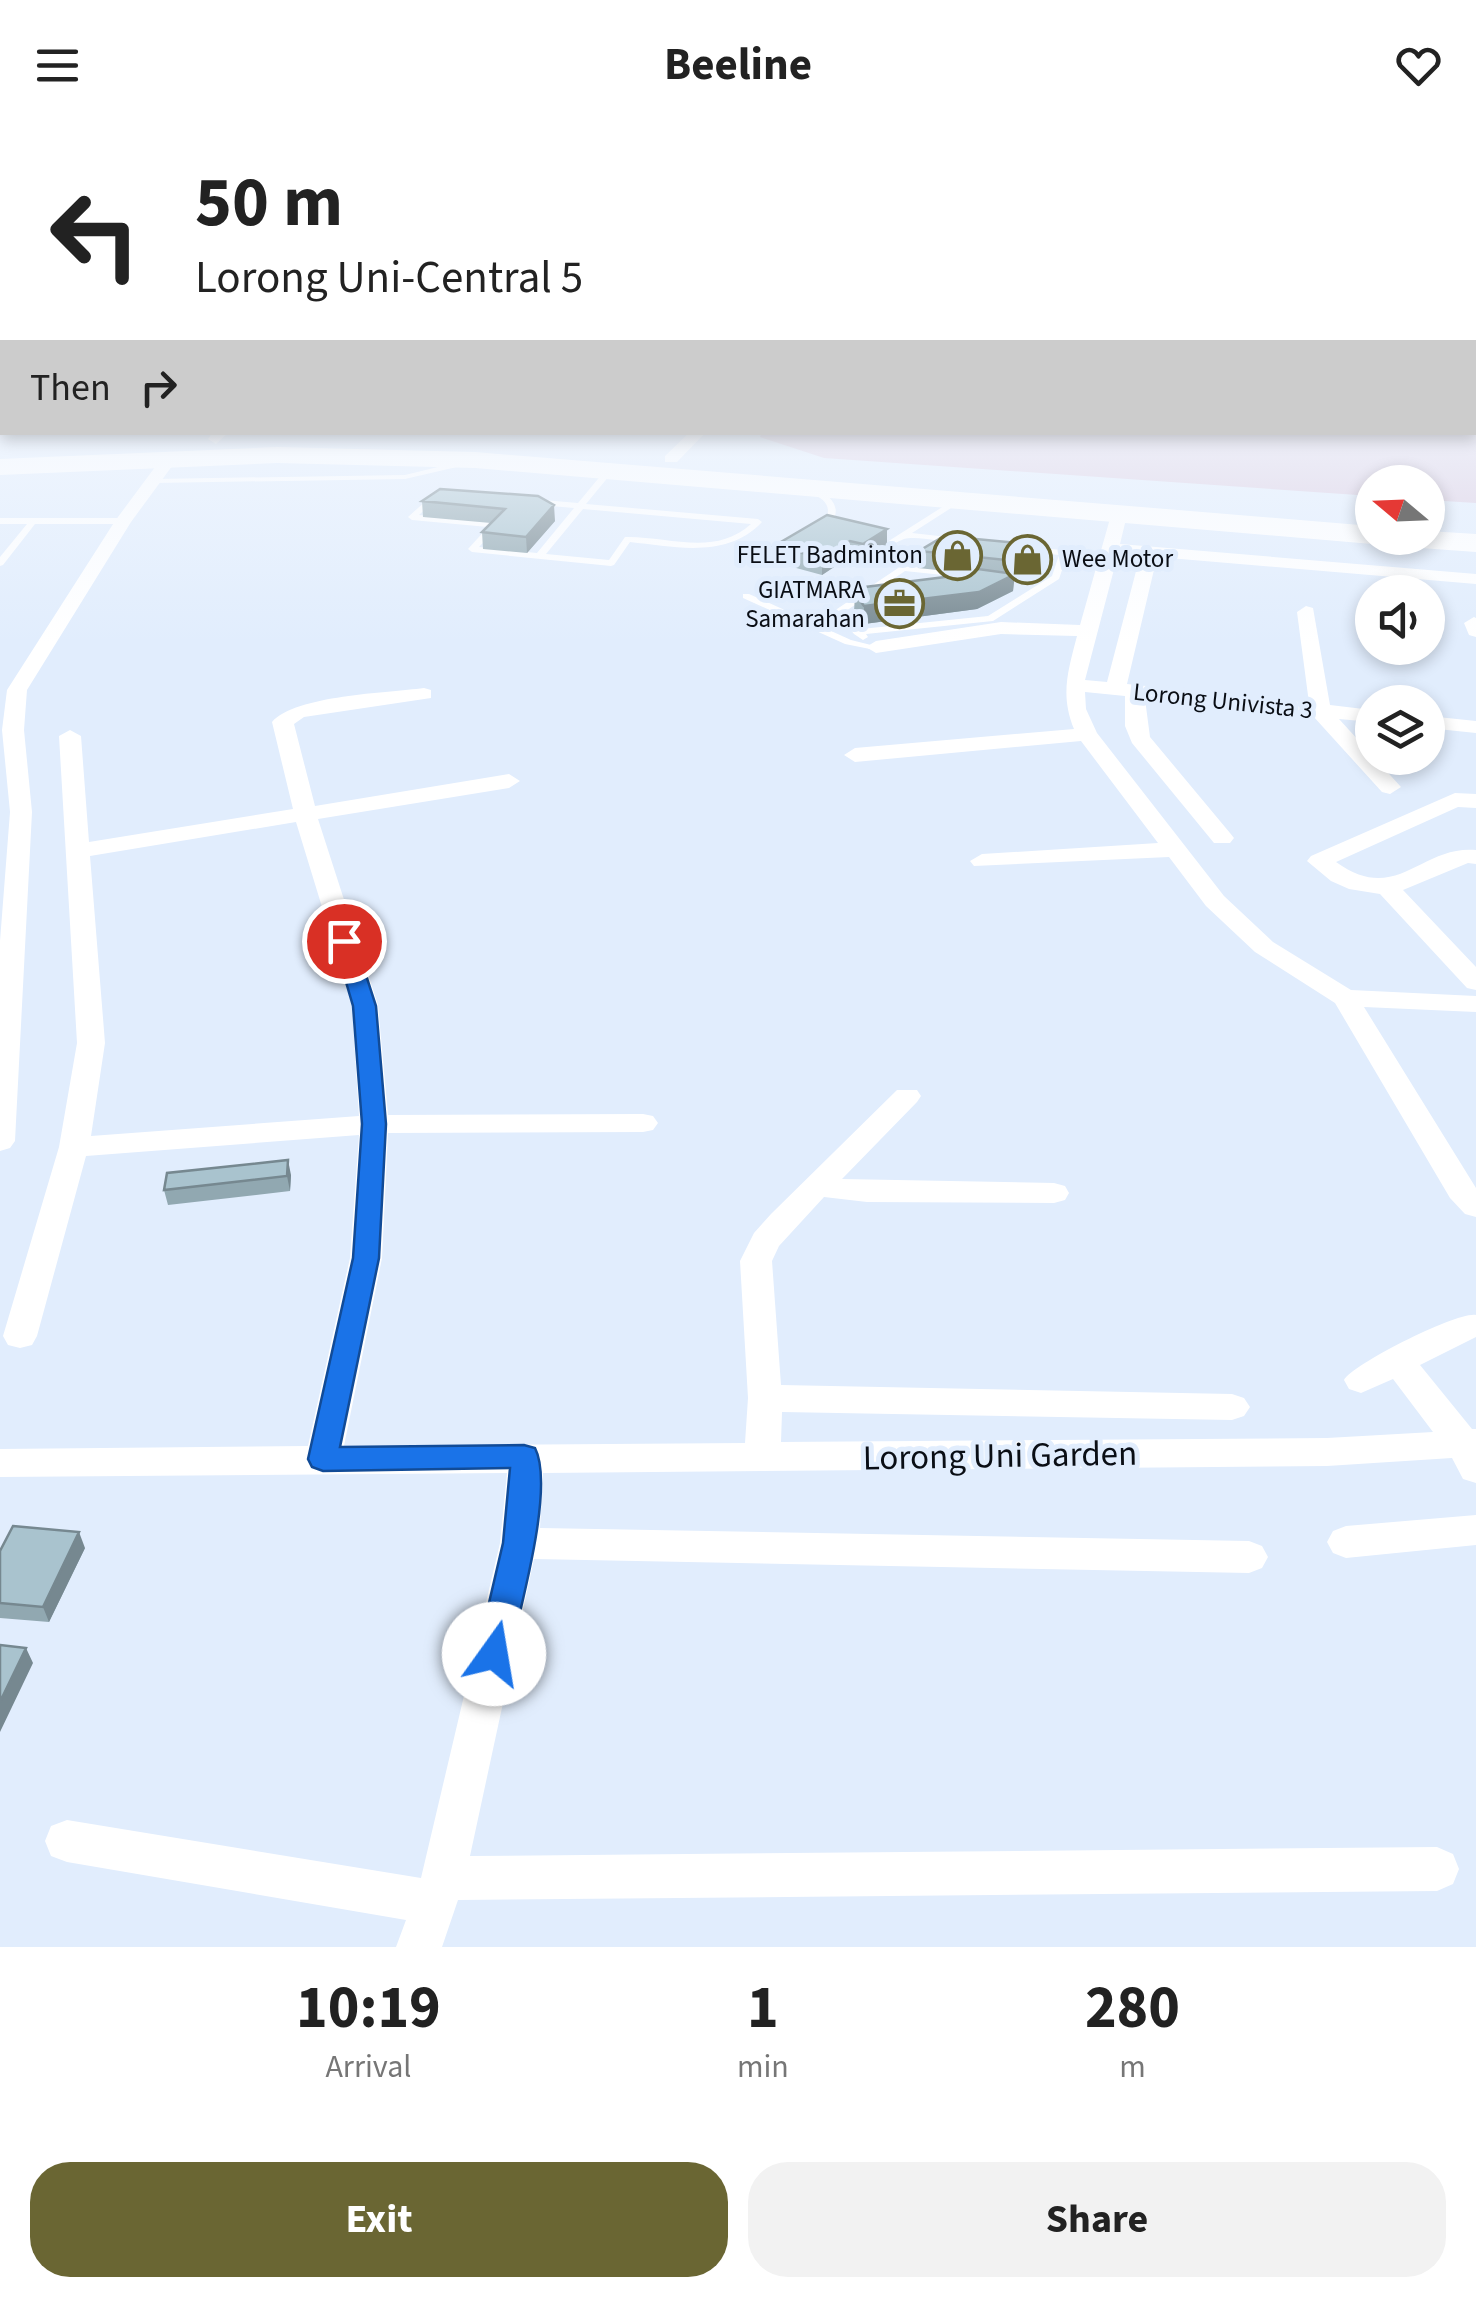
<!DOCTYPE html>
<html lang="en">
<head>
<meta charset="utf-8">
<style>
  :root { --surface:#fff; --page:#f2f2f2; --text:#222; --muted:#767676; --accent:#6a6633 }
  body { margin:0; font-family:"Source Sans 3",sans-serif; background:var(--page); color:var(--text); height:100vh; display:flex; flex-direction:column; font-size:38px; white-space:nowrap }
  * { box-sizing:border-box; margin:0 }
  p { font-size:32px; color:var(--muted) }
  .icon { flex:none; width:55px; height:55px; fill:none; stroke:currentColor; stroke-width:2; stroke-linecap:round; stroke-linejoin:round }
  .map { position:relative; height:1817px; overflow:hidden }
  .drawer { display:flex; flex-direction:column; background:var(--surface); flex:1 }
  .drawer>* { flex:none }
  .guide { position:absolute; left:0px; top:0px; width:1478px; height:305px; box-shadow:0 5px 15px #0003; background:#fff; color:var(--text); overflow:hidden }
  .needle { width:65px; rotate:289deg }
  .buttons { position:absolute; left:1355px; top:335px; display:grid; gap:20px }
  .buttons a { display:grid; place-items:center; width:90px; height:90px; border-radius:50%; background:var(--surface); box-shadow:0 5px 15px #0003; font-size:50px }
  .pin { position:absolute; display:grid; place-items:center; width:85px; height:85px; color:#fff; margin:-42px; border:5px solid #fff; border-radius:50%; box-shadow:0 2px 10px #0007 }
  .me { position:absolute; width:110px; margin:-55px; rotate:13deg; stroke-linejoin:round; filter:drop-shadow(0 0 8px #0008) }
  .turn { display:flex; align-items:center; gap:35px; height:210px; padding:0 30px; font-size:45px }
  .turn .icon { width:130px; height:130px; stroke-width:2.5 }
  .turn b { display:block; font-size:70px; line-height:85px }
  .then { display:flex; align-items:center; height:95px; padding:0 30px; background:#0003; gap:20px; font-size:38px }
  .eta { display:flex; justify-content:space-evenly; align-items:center; height:170px; text-align:center }
  .eta b { font-size:60px; font-weight:700; line-height:70px }
  .button { display:flex; gap:20px; margin-top:auto; padding:20px 30px }
  .button a { flex:1; height:115px; border-radius:40px; background:var(--accent); color:#fff; font-size:40px; font-weight:700; line-height:115px; text-align:center }
  .button a+a { background:var(--page); color:var(--text) }
  header { display:flex; justify-content:space-between; align-items:center; height:130px; padding:0 30px; background:var(--surface); font-size:45px; font-weight:700 }
  .map>svg:first-child { display:block }
  .green { fill:#dacadf }
  .lines { fill:none; stroke-linecap:round; stroke-linejoin:round }
  .service { fill:#fff; fill-rule:evenodd }
  .minor { fill:#fff; fill-rule:evenodd }
  .trunk { fill:#fff; fill-rule:evenodd }
  .wall { fill:#91a8b1 }
  .shaded-wall { fill:#768890 }
  .building { fill:#a9c3ce; stroke:#768890; stroke-width:2.5 }
  .route { fill:#1a73e8; stroke:#114b97; stroke-width:2.5 }
  .labels { text-anchor:middle; dominant-baseline:central; stroke-width:10; stroke-linejoin:round; paint-order:stroke }
  .far-poi-label { font-size:25px; fill:#0a0e15; stroke:#e1edfd; text-anchor:end }
  .far-street-label { font-size:25px; fill:#0a0e15; stroke:#e1edfd }
  .near-street-label { font-size:35px; fill:#0a0e15; stroke:#e1edfd }
</style>
</head>
<body>
<header><svg class="icon" aria-label="menu" viewBox="0 0 24 24"><path d="M4 6h16M4 12h16M4 18h16"/></svg>Beeline<svg class="icon" aria-label="heart" viewBox="0 0 24 24"><path d="M12 20l-8-8c-3-5 5-10 8-4 3-6 11-1 8 4z"/></svg></header>
<div class="map">
<svg width="1476" height="1817" viewBox="0 0 1476 1817">
  <rect width="100%" height="100%" fill="#e1edfd"/>
  <!-- green -->
  <path class="green" d="M 1476,260 L 1476,373 L 1428,370 L 1428,352 L 1372,352 L 1372,366 L 824,328 L 760,307 L 762,302 L 1475,302 Z"/>
  <g class="lines">
    <!-- service -->
    <path class="service" d="M 471,329 L 474,329 L 474,333 L 405,349 L 154,353 L 150,351 L 154,349 L 405,345 Z
      M 607,338 L 614,340 L 586,374 L 758,389 L 762,392 C 727,429 676,417 630,412 L 614,435 L 611,436 L 472,422 L 468,419 L 488,397 L 412,390 L 408,387 L 437,361 L 578,373 ZM 439,366 L 574,378 L 537,423 L 479,417 L 497,397 L 497,393 L 419,385 ZM 583,379 L 751,394 C 715,427 668,406 625,407 L 609,430 L 546,424 Z
      M 809,359 C 828,361 845,377 830,395 L 831,399 L 821,396 C 834,380 828,369 809,363 Z
      M 955,369 L 962,371 L 912,403 L 956,408 L 960,411 L 959,413 C 944,413 917,405 904,409 C 877,419 867,448 835,434 L 839,431 L 854,433 Z
      M 0,388 L 123,388 L 127,391 L 123,394 L 35,394 L 3,435 L 0,436 L 0,427 L 27,394 L 0,394 Z
      M 934,414 L 938,417 L 937,419 L 912,436 L 968,443 L 973,446 L 971,448 L 905,441 L 846,481 L 861,499 L 988,486 L 1052,446 L 1059,425 L 1022,421 L 1019,420 L 1019,416 L 1106,424 L 1110,427 L 1106,430 L 1067,425 L 1059,449 L 993,491 L 866,504 L 868,507 L 863,510 L 854,504 L 835,481 L 837,479 Z
      M 743,464 L 749,464 L 851,510 L 875,516 L 870,519 L 845,514 L 743,468 Z"/>
    <!-- minor -->
    <path class="minor" d="M 0,261 L 2,261 L 2,269 L 0,269 Z
      M 213,302 L 229,302 L 216,314 L 208,309 Z
      M 690,302 L 706,302 L 677,332 L 665,332 L 665,326 Z
      M 170,323 L 178,328 L 131,392 L 27,560 L 24,600 L 32,682 L 15,1011 L 10,1018 L 0,1021 L 0,811 L 10,682 L 2,600 L 7,560 L 115,391 L 164,325 Z
      M 1119,380 L 1127,385 L 1120,414 L 1476,444 L 1476,454 L 1157,427 L 1127,554 L 1309,573 L 1297,482 L 1306,476 L 1313,478 L 1330,575 L 1372,580 L 1372,592 L 1339,589 L 1401,657 L 1390,664 L 1382,662 L 1313,586 L 1145,569 L 1150,607 L 1230,703 L 1234,708 L 1230,713 L 1214,713 L 1132,613 L 1125,596 L 1125,566 L 1085,562 L 1086,579 L 1097,603 L 1224,766 L 1273,812 L 1351,860 L 1476,866 L 1476,882 L 1364,877 L 1476,1058 L 1476,1087 L 1465,1084 L 1450,1068 L 1335,873 L 1255,822 L 1206,776 L 1169,727 L 974,736 L 970,731 L 982,724 L 1158,713 L 1081,611 L 855,632 L 844,625 L 855,618 L 1074,599 C 1060,565 1068,541 1077,506 L 1001,504 L 876,523 L 866,517 L 876,511 L 1001,492 L 1080,495 L 1111,385 ZM 1118,424 L 1140,426 L 1107,552 L 1085,550 Z
      M 1474,487 L 1476,488 L 1476,507 L 1469,505 L 1464,493 Z
      M 424,558 L 431,560 L 431,568 L 304,587 L 294,594 L 315,676 L 509,644 L 520,651 L 509,658 L 318,689 L 378,875 L 388,985 L 643,984 L 653,986 L 658,993 L 653,1000 L 643,1002 L 388,1003 L 382,1128 L 344,1316 L 745,1313 L 748,1268 L 740,1131 L 754,1103 L 771,1084 L 897,960 L 917,960 L 921,966 L 917,972 L 842,1049 L 1054,1053 L 1065,1056 L 1069,1063 L 1065,1070 L 1054,1073 L 867,1072 L 824,1067 L 779,1116 L 772,1131 L 781,1255 L 1232,1264 L 1244,1268 L 1250,1277 L 1244,1286 L 1232,1290 L 782,1282 L 781,1312 L 1327,1308 L 1433,1302 L 1393,1249 L 1361,1263 L 1349,1259 L 1344,1250 C 1353,1234 1458,1181 1476,1185 L 1476,1207 L 1420,1235 L 1472,1299 L 1476,1299 L 1476,1353 L 1463,1349 L 1452,1328 L 1327,1336 L 543,1343 L 540,1398 L 1249,1411 L 1262,1416 L 1268,1427 L 1262,1438 L 1249,1443 L 534,1429 L 470,1726 L 1437,1717 L 1453,1724 L 1459,1739 L 1453,1754 L 1437,1761 L 458,1770 L 442,1817 L 396,1817 L 406,1790 L 67,1732 L 51,1726 L 45,1711 L 51,1696 L 67,1690 L 421,1748 L 500,1413 L 507,1343 L 0,1347 L 0,1319 L 308,1316 L 350,1128 L 359,1005 L 86,1026 L 37,1206 L 32,1215 L 20,1218 L 8,1215 L 3,1206 L 59,1017 L 77,913 L 59,606 L 70,600 L 81,606 L 89,712 L 293,679 L 272,592 C 296,565 387,563 424,558 ZM 296,692 L 352,875 L 359,986 L 91,1006 L 105,913 L 90,726 Z
      M 1428,586 L 1476,591 L 1476,603 L 1428,598 Z
      M 1455,663 L 1476,664 L 1476,678 L 1458,677 L 1336,732 C 1397,776 1420,715 1476,720 L 1476,734 L 1468,733 L 1403,760 L 1476,837 L 1476,860 L 1467,858 L 1380,764 L 1349,759 L 1331,751 L 1307,731 L 1311,726 Z
      M 1476,1385 L 1476,1415 L 1346,1428 L 1333,1423 L 1327,1412 L 1333,1401 L 1346,1396 Z"/>
    <!-- trunk -->
    <path class="trunk" d="M 277,317 L 475,322 L 1372,396 L 1372,408 L 1385,408 L 1372,414 L 475,338 L 277,333 L 0,345 L 0,329 Z
      M 1428,401 L 1476,404 L 1476,422 L 1407,417 L 1396,414 L 1392,408 L 1428,408 Z"/>
  </g>
  <!-- wall -->
  <path class="wall" d="M 538,366 L 555,391 L 527,423 L 483,419 L 482,402 L 491,393 L 423,387 L 422,371 Z
    M 887,399 L 887,416 L 863,431 L 849,427 L 822,445 L 774,432 L 774,416 Z
    M 919,421 L 1040,424 L 1038,440 L 1024,449 L 1014,448 L 1013,461 L 977,479 L 864,494 L 854,482 L 855,464 L 945,447 L 956,442 L 918,438 Z
    M 291,1045 L 290,1061 L 168,1075 L 164,1060 Z
    M 85,1418 L 49,1492 L 0,1488 L 0,1421 Z"/>
  <!-- shaded-wall -->
  <path class="shaded-wall" d="M 554,375 L 555,391 L 527,423 L 526,407 Z
    M 887,399 L 887,416 L 863,431 L 863,414 Z
    M 850,411 L 849,427 L 822,445 L 822,428 Z
    M 1040,424 L 1038,440 L 1024,449 L 1026,432 Z
    M 1015,444 L 1013,461 L 977,479 L 864,494 L 864,476 Z
    M 288,1030 L 291,1045 L 290,1061 L 287,1046 Z
    M 79,1402 L 85,1418 L 49,1492 L 43,1477 Z
    M 26,1518 L 33,1533 L 0,1602 L 0,1572 Z"/>
  <!-- building -->
  <path class="building" d="M 440,359 L 538,366 L 554,375 L 526,407 L 482,402 L 505,379 L 422,371 Z
    M 827,385 L 887,399 L 863,414 L 850,411 L 822,428 L 774,416 Z
    M 944,406 L 1040,415 L 1040,424 L 1026,432 L 919,421 Z
    M 963,437 L 1015,444 L 979,462 L 864,476 L 855,464 L 865,457 L 945,447 Z
    M 288,1030 L 287,1046 L 164,1060 L 167,1043 Z
    M 13,1396 L 79,1402 L 43,1477 L 0,1473 L 0,1421 Z
    M 0,1515 L 26,1518 L 0,1572 Z"/>
  <!-- sky -->
  <linearGradient id="sky" x2="0" y2="1"><stop stop-color="#93c4e3"/><stop offset="0.51" stop-color="#f2f7fe"/><stop offset="1" stop-color="#f2f7fe" stop-opacity="0"/></linearGradient>
  <rect width="1476" height="514" fill="url(#sky)"/>
  <!-- route -->
  <path class="route" d="M 344,805 L 355,811 L 376,876 L 386,994 L 379,1128 L 340,1317 L 524,1315 L 535,1318 C 555,1357 520,1479 510,1524 L 505,1535 L 494,1539 L 482,1535 L 477,1524 L 503,1413 L 510,1338 L 323,1341 L 312,1337 L 308,1329 L 353,1128 L 362,994 L 353,876 L 334,811 Z"/>
  <!-- icons -->
  <defs>
    <symbol id="shop-ring" viewBox="-11 -11 22 22"><circle r="9.5" fill="#e1edfd" stroke="#6a6633" stroke-width="1.5"/><path d="M-5-2.5h2.3a2.7 3.5 0 0 1 5.4 0H5L5.5 6h-11ZM-1.5-2.5h3a1.5 2.3 0 0 0-3 0Z" fill="#6a6633"/></symbol>
    <symbol id="office-ring" viewBox="-11 -11 22 22"><circle r="9.5" fill="#e1edfd" stroke="#6a6633" stroke-width="1.5"/><path d="M-6-3h4V-5.5h4V-3h4V5H-6ZM-1-4.5V-3h2v-1.5ZM-6 0V1H6V0Z" fill="#6a6633"/></symbol>
  </defs>
  <g fill-rule="evenodd">
    <use href="#shop-ring" x="930" y="398" width="55" height="55"/>
    <use href="#shop-ring" x="1000" y="402" width="55" height="55"/>
    <use href="#office-ring" x="872" y="446" width="55" height="55"/>
  </g>
  <g class="labels">
    <!-- far-poi labels -->
    <g class="far-poi-label">
      <text x="923" y="425">FELET Badminton</text>
      <text x="1062" y="429" text-anchor="start">Wee Motor</text>
      <text x="865" y="460">GIATMARA<tspan x="865" dy="29">Samarahan</tspan></text>
    </g>
    <!-- far-street labels -->
    <g class="far-street-label">
      <text transform="translate(1223 571) rotate(6)">Lorong Univista 3</text>
    </g>
    <!-- near-street labels -->
    <g class="near-street-label">
      <text transform="translate(1000 1326) rotate(-1)">Lorong Uni Garden</text>
    </g>
  </g>
</svg>
<div class="buttons">
<a><svg class="needle" viewBox="-14 -14 28 28"><path d="M0-13l5 13h-10z" fill="#e53935"/><path d="M0 13l5-13h-10z" fill="#767676"/></svg></a>
<a><svg class="icon" aria-label="sound" viewBox="0 0 24 24"><path d="M4 9h4l5-4v14l-5-4H4zM17 9q2 3 0 6"/></svg></a>
<a><svg class="icon" aria-label="layers" viewBox="0 0 24 24"><path d="M12 4l9 5-9 5-9-5zM3 14l9 5 9-5"/></svg></a>
</div>
<div class="pin" style="left:344px;top:811px;background:#d93025"><svg class="icon" aria-label="arrive" viewBox="0 0 24 24"><path d="M6 21V4h12l-3 4 3 4H6"/></svg></div>
<svg class="me" style="left:494px;top:1524px" viewBox="-20 -20 40 40"><circle r="19" fill="#fff"/><path d="M0-13L10 11 0 6-10 11z" fill="#1a73e8"/></svg>
<div class="guide">
<div class="turn"><svg class="icon" aria-label="left" viewBox="0 0 24 24"><path d="M17 20v-9H6M10 6l-5 5 5 5"/></svg><div><b>50 m</b>Lorong Uni-Central 5</div></div>
<div class="then">Then<svg class="icon" aria-label="right" viewBox="0 0 24 24"><path d="M7 20v-9h11M14 6l5 5-5 5"/></svg></div>
</div>
</div>
<section class="drawer">
<div class="eta">
<div><b>10:19</b><p>Arrival</p></div>
<div><b>1</b><p>min</p></div>
<div><b>280</b><p>m</p></div>
</div>
<div class="button"><a>Exit</a><a>Share</a></div>
</section>
</body>
</html>
